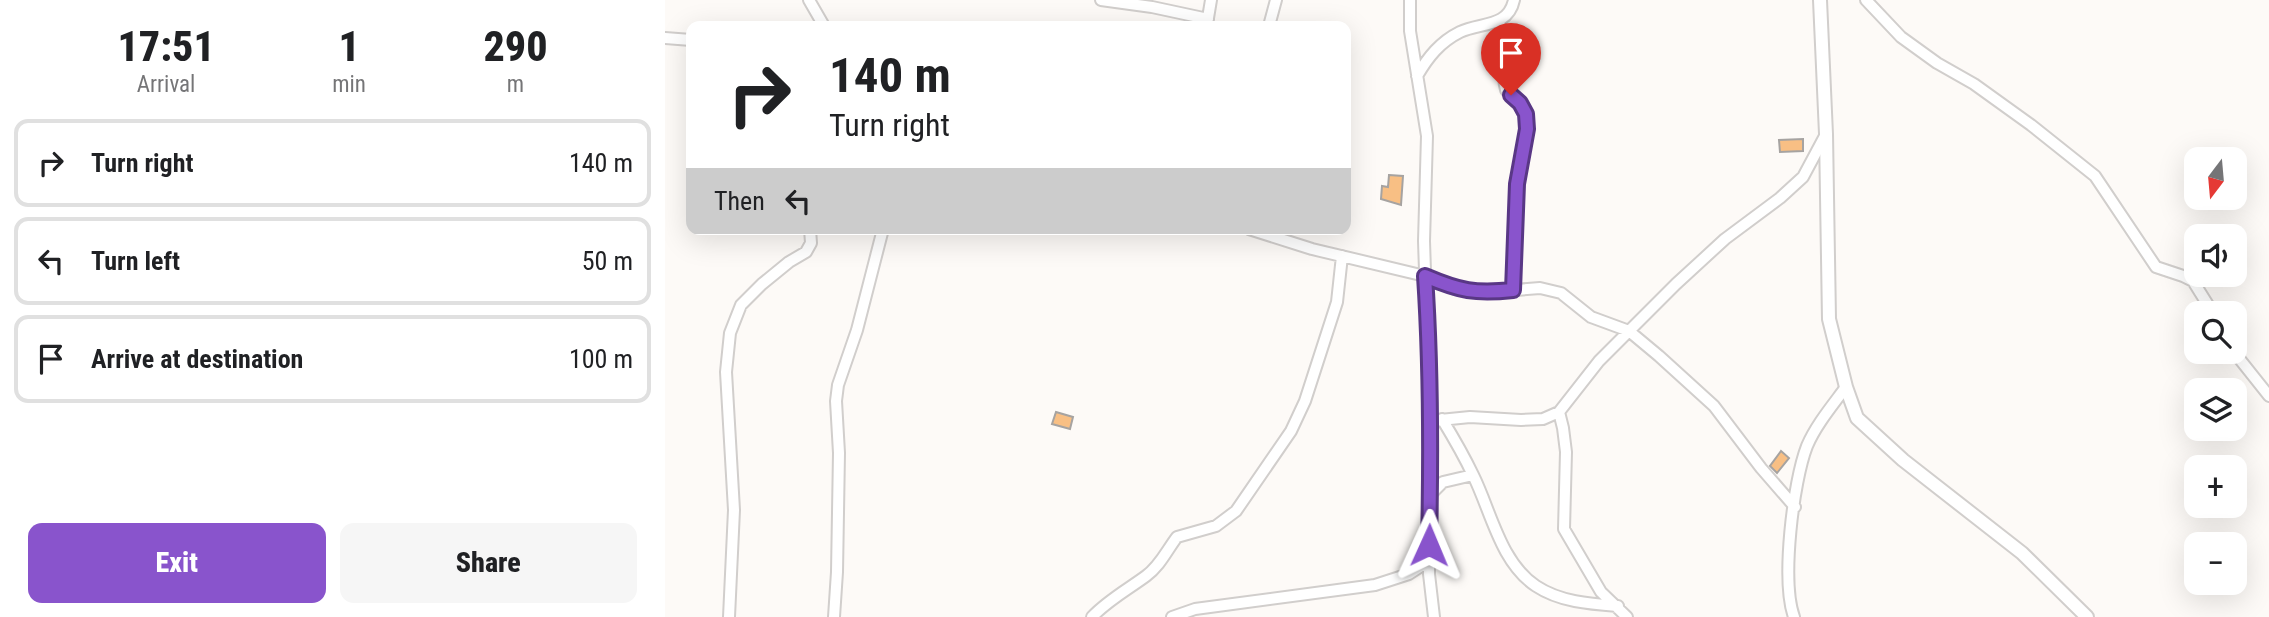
<!DOCTYPE html>
<html lang="en">
<head>
<meta charset="utf-8">
<style>
  :root { --surface:#fff; --page:#f6f6f6; --text:#202124; --muted:#757577; --line:#e0e0e0; --accent:#8954cc }
  body { margin:0; font-family:"Roboto Condensed",sans-serif; background:var(--page); color:var(--text); height:100vh; display:flex; flex-direction:column; font-size:26px; white-space:nowrap }
  * { box-sizing:border-box; margin:0 }
  p { font-size:23px; color:var(--muted) }
  .icon { flex:none; width:38px; height:38px; fill:none; stroke:currentColor; stroke-width:2; stroke-linecap:round; stroke-linejoin:round }
  .map { position:relative; flex:1; overflow:hidden }
  .drawer { display:flex; flex-direction:column; background:var(--surface); width:665px }
  .drawer>* { flex:none }
  .banner { position:absolute; left:21px; top:21px; width:665px; height:214px; border-radius:14px; box-shadow:0 7px 28px #0002; background:#fff; color:var(--text); overflow:hidden }
  .needle { width:46px; rotate:196deg }
  .tools { position:absolute; left:1519px; top:147px; display:grid; gap:14px }
  .tools a { display:grid; place-items:center; width:63px; height:63px; border-radius:14px; background:var(--surface); box-shadow:0 7px 28px #0002; font-size:35px }
  .pin { position:absolute; display:grid; place-items:center; width:60px; height:60px; color:#fff; margin:-72px -30px; border-radius:50% 50% 50% 0; rotate:-45deg; box-shadow:0 0 7px #0007 }
  .pin .icon { rotate:45deg }
  .me { position:absolute; width:77px; margin:-38px; rotate:1deg; stroke-linejoin:round; filter:drop-shadow(0 0 5px #0008) }
  .turn { display:flex; align-items:center; gap:24px; height:147px; padding:0 28px; font-size:32px }
  .turn .icon { width:91px; height:91px; stroke-width:2.5 }
  .turn b { display:block; font-size:49px; line-height:60px }
  .then { display:flex; align-items:center; height:66px; padding:0 28px; background:#0003; gap:14px; font-size:26px }
  .eta { display:flex; justify-content:space-evenly; align-items:center; height:119px; text-align:center }
  .eta b { font-size:42px; font-weight:800; line-height:49px }
  .action { display:flex; gap:14px; margin-top:auto; padding:14px 28px }
  .action a { flex:1; height:80px; border-radius:14px; background:var(--accent); color:#fff; font-size:28px; font-weight:800; line-height:80px; text-align:center }
  .action a+a { background:var(--page); color:var(--text) }
  ul { padding:0; list-style:none }
  li { display:flex; align-items:center; gap:21px; height:88px; margin:0 14px 10px; padding:0 14px; border:4px solid var(--line); border-radius:14px }
  li div { flex:1 }
  li b { display:block; font-size:26px }
  li em { font-style:normal }
  main { display:flex; flex:1; min-height:0 }
  .map>svg:first-child { display:block }
  .building { fill:#f8bf84; stroke:#a6a3a1; stroke-width:2 }
  .lines { fill:none; stroke-linecap:round; stroke-linejoin:round }
  .minor-casing { stroke:#d1cecc; stroke-width:14 }
  .tertiary-casing { stroke:#d1cecc; stroke-width:16 }
  .minor { stroke:#fff; stroke-width:10 }
  .tertiary { stroke:#fff; stroke-width:12 }
  .route-casing { stroke:#593785; stroke-width:18 }
  .route { stroke:#8954cc; stroke-width:12 }
</style>
</head>
<body>
<main>
<section class="drawer">
<div class="eta">
<div><b>17:51</b><p>Arrival</p></div>
<div><b>1</b><p>min</p></div>
<div><b>290</b><p>m</p></div>
</div>
<ul>
<li><svg class="icon" aria-label="right" viewBox="0 0 24 24"><path d="M7 20v-9h11M14 6l5 5-5 5"/></svg><div><b>Turn right</b></div><em>140 m</em></li>
<li><svg class="icon" aria-label="left" viewBox="0 0 24 24"><path d="M17 20v-9H6M10 6l-5 5 5 5"/></svg><div><b>Turn left</b></div><em>50 m</em></li>
<li><svg class="icon" aria-label="arrive" viewBox="0 0 24 24"><path d="M6 21V4h12l-3 4 3 4H6"/></svg><div><b>Arrive at destination</b></div><em>100 m</em></li>
</ul>
<div class="action"><a>Exit</a><a>Share</a></div>
</section>
<div class="map">
<svg width="1604" height="617" viewBox="0 0 1604 617">
  <rect width="100%" height="100%" fill="#fdfaf7"/>
  <!-- building -->
  <path class="building" d="M 1138,139 L 1138,151 L 1115,152 L 1114,140 Z
    M 724,175 L 738,176 L 736,205 L 716,199 L 717,186 L 723,187 Z
    M 391,412 L 408,417 L 405,429 L 387,424 Z
    M 1116,451 L 1124,458 L 1112,473 L 1105,466 Z"/>
  <g class="lines">
    <defs>
      <path id="minor" d="M 144,0 L 159,26
        M 436,0 L 487,7 L 543,19
        M 745,0 L 745,31 L 762,136 L 759,241 L 765,421 L 764,574 L 769,617
        M 1201,0 L 1236,37 L 1272,63 L 1309,84 L 1366,125 L 1430,176 L 1491,267 L 1518,276 L 1528,281 L 1548,313
        M 833,21 C 836,28 841,35 842,43 C 844,59 836,74 841,90 L 855,103 L 861,114 L 862,129 L 852,184 L 848,290
        M 542,24 L 546,0
        M 604,26 L 611,0
        M 0,38 L 26,40
        M 752,76 C 763,57 775,42 795,32 C 816,22 843,28 849,0
        M 584,229 L 647,249 L 760,276 L 790,289 L 808,292 L 826,292 L 875,288 L 896,293 L 926,317 L 964,331 L 994,356 L 1049,406 L 1096,468 L 1130,507
        M 1569,352 L 1604,396
        M 894,412 L 898,428 L 901,452 L 899,529 L 936,592 L 962,617
        M 777,419 C 788,437 799,456 808,475 C 826,511 835,562 871,586 C 895,602 925,604 953,606
        M 765,421 L 805,417 L 856,420 L 878,419 L 894,412 L 934,361 L 1011,284 L 1060,239 L 1115,198 L 1138,177 L 1161,134
        M 765,495 L 778,482 L 808,475
        M 64,617 L 69,510 L 61,372 L 65,333 L 76,305 L 97,284 L 124,262 L 141,252 L 146,243 L 145,229
        M 169,617 L 172,572 L 174,453 L 171,401 L 173,385 L 192,330 L 218,229
        M 427,617 C 443,600 462,590 481,576 C 495,566 502,550 512,537 L 551,526 L 571,511 L 626,431 L 640,401 L 672,302 L 677,256
        M 507,617 L 530,609 L 710,585 L 744,574 L 764,561
        M 1129,617 C 1116,581 1128,482 1142,446 C 1151,425 1167,406 1181,387"/>
      <path id="tertiary" d="M 1155,0 L 1161,134 L 1164,319 L 1181,387 L 1192,418 L 1238,460 L 1357,553 L 1422,617"/>
    </defs>
    <!-- minor casing -->
    <use href="#minor" class="minor-casing"/>
    <!-- tertiary casing -->
    <use href="#tertiary" class="tertiary-casing"/>
    <!-- minor -->
    <use href="#minor" class="minor"/>
    <!-- tertiary -->
    <use href="#tertiary" class="tertiary"/>
  </g>
  <g class="lines">
    <defs>
      <path id="route" d="M 764,545 C 766,456 766,366 760,276 C 795,291 810,294 848,290 L 852,184 L 862,129 L 861,114 L 855,103 L 846,95"/>
    </defs>
    <!-- route casing -->
    <use href="#route" class="route-casing"/>
    <!-- route -->
    <use href="#route" class="route"/>
  </g>
</svg>
<div class="tools">
<a><svg class="needle" viewBox="-14 -14 28 28"><path d="M0-13l5 13h-10z" fill="#e53935"/><path d="M0 13l5-13h-10z" fill="#757577"/></svg></a>
<a><svg class="icon" aria-label="sound" viewBox="0 0 24 24"><path d="M4 9h4l5-4v14l-5-4H4zM17 9q2 3 0 6"/></svg></a>
<a><svg class="icon" aria-label="search" viewBox="0 0 24 24"><circle cx="10" cy="10" r="6"/><path d="M15 15l6 6"/></svg></a>
<a><svg class="icon" aria-label="layers" viewBox="0 0 24 24"><path d="M12 4l9 5-9 5-9-5zM3 14l9 5 9-5"/></svg></a>
<a>+</a>
<a>−</a>
</div>
<div class="pin" style="left:846px;top:95px;background:#d93025"><svg class="icon" aria-label="arrive" viewBox="0 0 24 24"><path d="M6 21V4h12l-3 4 3 4H6"/></svg></div>
<svg class="me" style="left:764px;top:545px" viewBox="-20 -20 40 40"><path d="M0-17L14 15 0 8-14 15z" fill="#8954cc" stroke="#fff" stroke-width="4"/></svg>
<div class="banner">
<div class="turn"><svg class="icon" aria-label="right" viewBox="0 0 24 24"><path d="M7 20v-9h11M14 6l5 5-5 5"/></svg><div><b>140 m</b>Turn right</div></div>
<div class="then">Then<svg class="icon" aria-label="left" viewBox="0 0 24 24"><path d="M17 20v-9H6M10 6l-5 5 5 5"/></svg></div>
</div>
</div>
</main>
</body>
</html>
